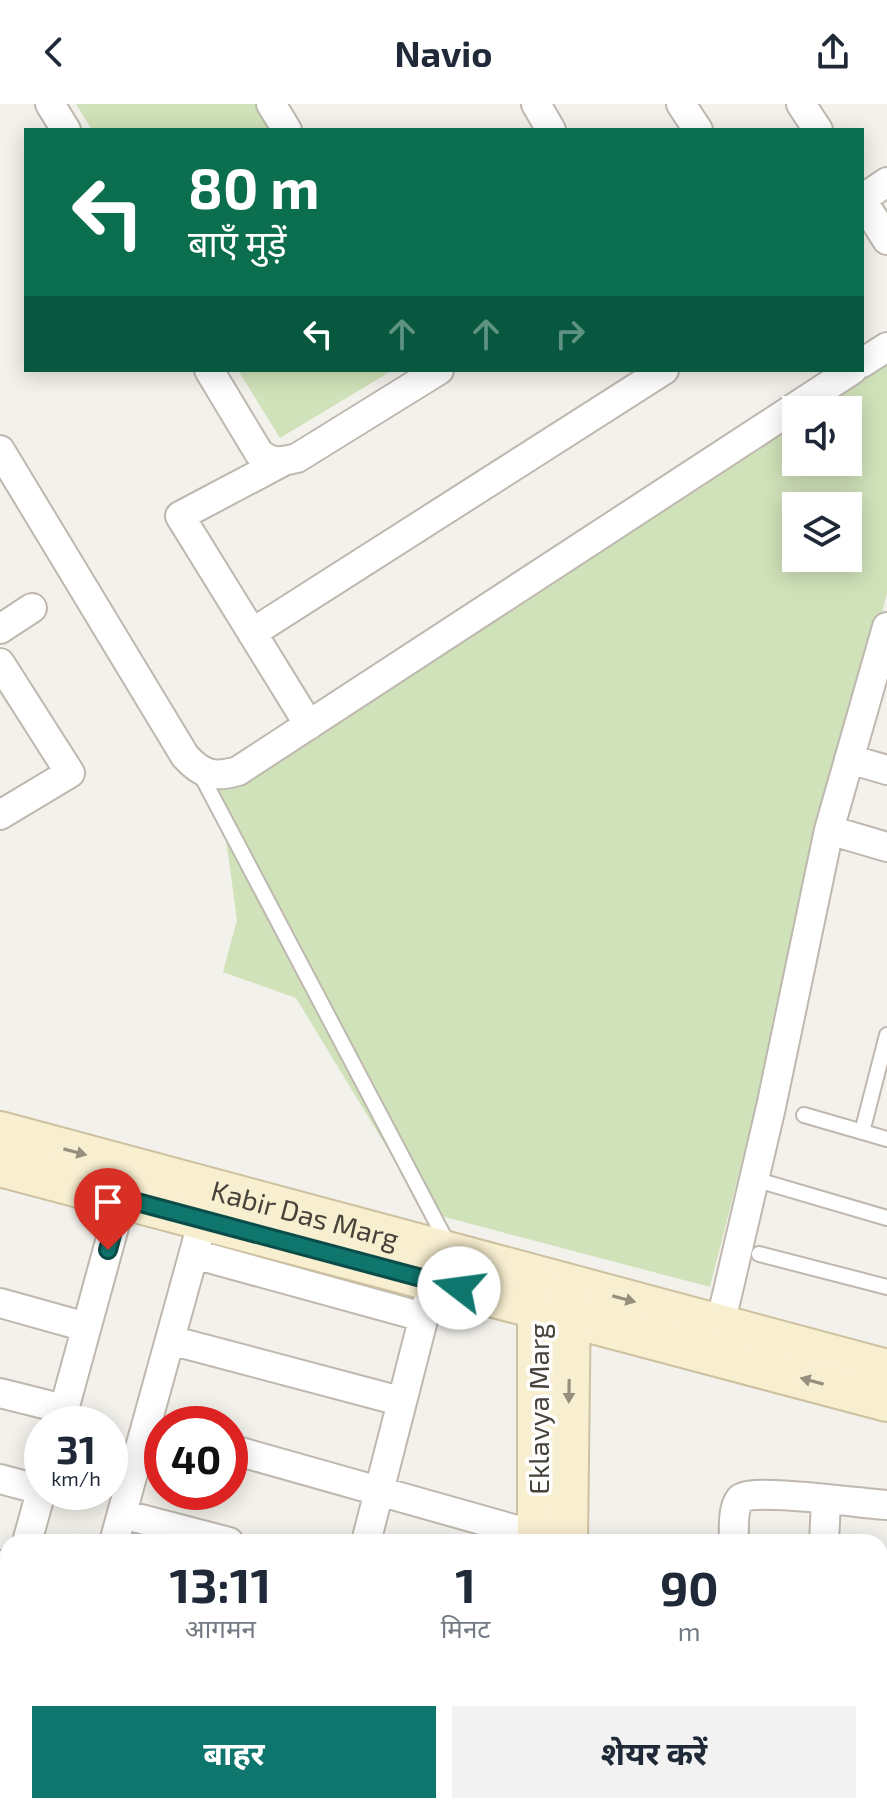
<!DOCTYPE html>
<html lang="hi">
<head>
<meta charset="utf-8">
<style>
  :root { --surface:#fff; --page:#f2f2f3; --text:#1f2937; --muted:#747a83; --accent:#0f766e }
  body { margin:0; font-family:"Exo 2","Noto Sans Devanagari",sans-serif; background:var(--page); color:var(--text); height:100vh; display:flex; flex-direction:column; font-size:30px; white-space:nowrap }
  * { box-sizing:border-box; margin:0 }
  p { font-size:26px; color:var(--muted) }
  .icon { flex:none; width:44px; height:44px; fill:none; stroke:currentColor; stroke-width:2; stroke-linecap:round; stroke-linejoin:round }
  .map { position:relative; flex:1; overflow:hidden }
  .side { position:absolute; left:0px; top:1430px; width:888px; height:280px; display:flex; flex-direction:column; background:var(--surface); border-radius:24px 24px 0 0; box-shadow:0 4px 20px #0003 }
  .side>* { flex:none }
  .hud { position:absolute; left:24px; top:24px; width:840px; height:244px; border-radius:0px; box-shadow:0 4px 20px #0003; background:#0b6e4f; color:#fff; overflow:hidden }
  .controls { position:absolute; left:782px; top:292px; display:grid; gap:16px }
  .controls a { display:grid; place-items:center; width:80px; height:80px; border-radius:0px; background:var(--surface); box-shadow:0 4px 20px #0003; font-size:40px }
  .speed { position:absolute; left:24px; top:1302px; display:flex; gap:16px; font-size:40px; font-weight:700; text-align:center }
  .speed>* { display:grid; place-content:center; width:104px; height:104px; border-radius:50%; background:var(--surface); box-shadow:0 4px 20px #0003; line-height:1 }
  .speed small { font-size:20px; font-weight:400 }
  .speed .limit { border:12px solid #d22; background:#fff; color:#111 }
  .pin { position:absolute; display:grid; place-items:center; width:68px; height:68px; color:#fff; margin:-82px -34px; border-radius:50% 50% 50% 0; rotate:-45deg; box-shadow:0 0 8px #0007 }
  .pin .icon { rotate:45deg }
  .me { position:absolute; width:88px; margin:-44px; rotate:285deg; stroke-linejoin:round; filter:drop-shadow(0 0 6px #0008) }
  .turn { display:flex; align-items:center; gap:28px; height:168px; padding:0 32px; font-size:36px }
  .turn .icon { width:104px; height:104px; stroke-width:2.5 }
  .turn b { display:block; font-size:56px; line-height:68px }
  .lanes { display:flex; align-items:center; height:76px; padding:0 32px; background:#0003; justify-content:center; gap:40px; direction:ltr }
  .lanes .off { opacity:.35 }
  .eta { display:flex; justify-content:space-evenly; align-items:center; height:136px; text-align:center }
  .eta b { font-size:48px; font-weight:700; line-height:56px }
  .button { display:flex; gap:16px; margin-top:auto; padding:16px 32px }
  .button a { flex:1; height:92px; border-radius:0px; background:var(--accent); color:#fff; font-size:32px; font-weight:700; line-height:92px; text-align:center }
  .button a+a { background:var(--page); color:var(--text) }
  header { display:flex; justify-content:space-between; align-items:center; height:104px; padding:0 32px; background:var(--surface); font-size:36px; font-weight:700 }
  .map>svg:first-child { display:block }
  .green { fill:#d0e2b9; fill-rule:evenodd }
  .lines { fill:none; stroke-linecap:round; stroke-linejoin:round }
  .lane-casing { stroke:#beb8af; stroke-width:18 }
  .street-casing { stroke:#beb8af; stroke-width:32 }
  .secondary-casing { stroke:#cdc1a0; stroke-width:44 }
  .lane { stroke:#fff; stroke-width:14 }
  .street { stroke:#fff; stroke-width:28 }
  .secondary { stroke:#f8eed0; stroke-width:40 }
  .oneway { fill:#978f7e }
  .route-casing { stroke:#0a4d48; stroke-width:20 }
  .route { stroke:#0f766e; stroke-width:14 }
  .labels { text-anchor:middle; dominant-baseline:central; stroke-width:7; stroke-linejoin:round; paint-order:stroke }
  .street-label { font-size:28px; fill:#47423a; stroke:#fff }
</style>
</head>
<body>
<header><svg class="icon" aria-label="back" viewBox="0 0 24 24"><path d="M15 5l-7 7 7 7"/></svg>Navio<svg class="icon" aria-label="share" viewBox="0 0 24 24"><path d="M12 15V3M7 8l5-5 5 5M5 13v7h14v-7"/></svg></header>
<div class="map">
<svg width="887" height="1710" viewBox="0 0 887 1710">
  <rect width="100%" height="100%" fill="#f3f1eb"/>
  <!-- green -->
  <path class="green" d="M 76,0 L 256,0 L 272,26 L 92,26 Z
    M 887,255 L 887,489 L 710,1183 L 426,1108 L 296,894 L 223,868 L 237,816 L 216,662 L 796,310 L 796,358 L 848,358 L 848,306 L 802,306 ZM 796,402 L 848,402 L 848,454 L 796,454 Z
    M 238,266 L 393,266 L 280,334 Z"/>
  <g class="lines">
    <defs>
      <path id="lane" d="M 200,669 L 449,1142
        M 804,1011 L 887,1035
        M 862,1028 L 887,931
        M 754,1075 L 887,1114
        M 759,1150 L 887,1183"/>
      <path id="street" d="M 50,0 L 66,26
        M 271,0 L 287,26
        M 536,0 L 551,26
        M 681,0 L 698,26
        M 801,0 L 818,26
        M 862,95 L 887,78
        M 862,96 L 887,136
        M 862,259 L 887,243
        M 209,266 L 259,349 C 272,360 281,358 297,354 L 439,266
        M 0,346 L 185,652 C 202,671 214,674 238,667 L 852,266
        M 282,358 L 180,412 L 309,621
        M 0,525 L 32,504
        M 252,529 L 664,266
        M 0,559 L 70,669 L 0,711
        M 849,655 L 887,666
        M 829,726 L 887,743
        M 194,1150 L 423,1213
        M 0,1199 L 86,1223
        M 720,1221 L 771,1003 L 829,726 L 887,523
        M 170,1236 L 400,1297
        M 0,1289 L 64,1305
        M 60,1320 L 122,1094
        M 230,1345 L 538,1432
        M 0,1375 L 41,1386
        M 122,1410 L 229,1438
        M 27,1438 L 42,1384
        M 114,1438 L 203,1116
        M 366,1438 L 433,1177
        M 734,1438 C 734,1426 732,1405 740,1395 C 749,1383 865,1400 887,1401
        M 824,1438 L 826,1398
        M 0,1461 L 8,1463
        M 0,1535 L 8,1506
        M 0,1571 L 8,1573
        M 211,1702 L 240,1710
        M 43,1710 L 45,1702
        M 296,1710 L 298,1702
        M 717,1710 L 717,1702
        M 807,1710 L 807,1702"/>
      <g id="secondary">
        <path id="s1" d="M 0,1028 L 887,1266"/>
        <path d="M 0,1062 L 887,1297"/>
        <path d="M 538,1178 L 538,1438"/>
        <path d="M 567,1438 L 570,1189"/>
        <path d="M 568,1702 L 568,1710"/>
        <path d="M 539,1710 L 539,1702"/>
      </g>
    </defs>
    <!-- lane casing -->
    <use href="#lane" class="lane-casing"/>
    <!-- street casing -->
    <use href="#street" class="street-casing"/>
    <!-- secondary casing -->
    <use href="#secondary" class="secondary-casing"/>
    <!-- lane -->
    <use href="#lane" class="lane"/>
    <!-- street -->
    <use href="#street" class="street"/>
    <!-- secondary -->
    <use href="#secondary" class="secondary"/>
  </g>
  <!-- one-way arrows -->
  <defs><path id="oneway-solid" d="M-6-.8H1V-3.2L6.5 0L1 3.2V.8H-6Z" transform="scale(2)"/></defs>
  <g class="oneway">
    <use href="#oneway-solid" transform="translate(75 1048) rotate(15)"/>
    <use href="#oneway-solid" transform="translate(624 1195) rotate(15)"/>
    <use href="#oneway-solid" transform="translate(812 1277) rotate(-165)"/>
    <use href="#oneway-solid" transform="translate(569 1287) rotate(91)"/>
  </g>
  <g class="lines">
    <defs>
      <path id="route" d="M 108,1146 L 122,1094 L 459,1184"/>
    </defs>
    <!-- route casing -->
    <use href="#route" class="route-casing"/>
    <!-- route -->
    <use href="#route" class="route"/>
  </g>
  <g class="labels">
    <!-- street labels -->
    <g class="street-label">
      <text stroke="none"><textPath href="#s1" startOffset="316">Kabir Das Marg</textPath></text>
      <text transform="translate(538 1305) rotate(-90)">Eklavya Marg</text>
    </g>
  </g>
</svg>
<div class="controls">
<a><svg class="icon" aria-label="sound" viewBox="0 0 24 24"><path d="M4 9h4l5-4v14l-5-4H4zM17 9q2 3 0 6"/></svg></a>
<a><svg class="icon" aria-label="layers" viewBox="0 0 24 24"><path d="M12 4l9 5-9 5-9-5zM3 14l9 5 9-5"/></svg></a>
</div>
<div class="speed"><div>31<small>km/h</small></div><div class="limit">40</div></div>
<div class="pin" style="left:108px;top:1146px;background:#d93025"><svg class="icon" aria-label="arrive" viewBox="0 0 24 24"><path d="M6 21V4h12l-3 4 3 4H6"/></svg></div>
<svg class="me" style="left:459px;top:1184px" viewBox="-20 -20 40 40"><circle r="19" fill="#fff"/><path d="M0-13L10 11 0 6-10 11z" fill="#0f766e"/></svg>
<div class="hud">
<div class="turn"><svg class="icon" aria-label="left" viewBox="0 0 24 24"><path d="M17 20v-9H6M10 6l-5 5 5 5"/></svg><div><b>80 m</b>बाएँ मुड़ें</div></div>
<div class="lanes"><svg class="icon" aria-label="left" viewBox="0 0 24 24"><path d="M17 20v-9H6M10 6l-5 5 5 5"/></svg><svg class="icon off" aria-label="ahead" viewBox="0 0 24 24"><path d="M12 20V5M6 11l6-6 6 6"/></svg><svg class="icon off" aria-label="ahead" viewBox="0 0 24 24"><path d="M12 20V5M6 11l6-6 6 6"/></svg><svg class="icon off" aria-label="right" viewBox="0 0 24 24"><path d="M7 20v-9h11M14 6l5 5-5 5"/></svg></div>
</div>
<section class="side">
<div class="eta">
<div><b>13:11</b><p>आगमन</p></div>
<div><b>1</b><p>मिनट</p></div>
<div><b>90</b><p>m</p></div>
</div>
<div class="button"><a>बाहर</a><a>शेयर करें</a></div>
</section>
</div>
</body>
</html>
